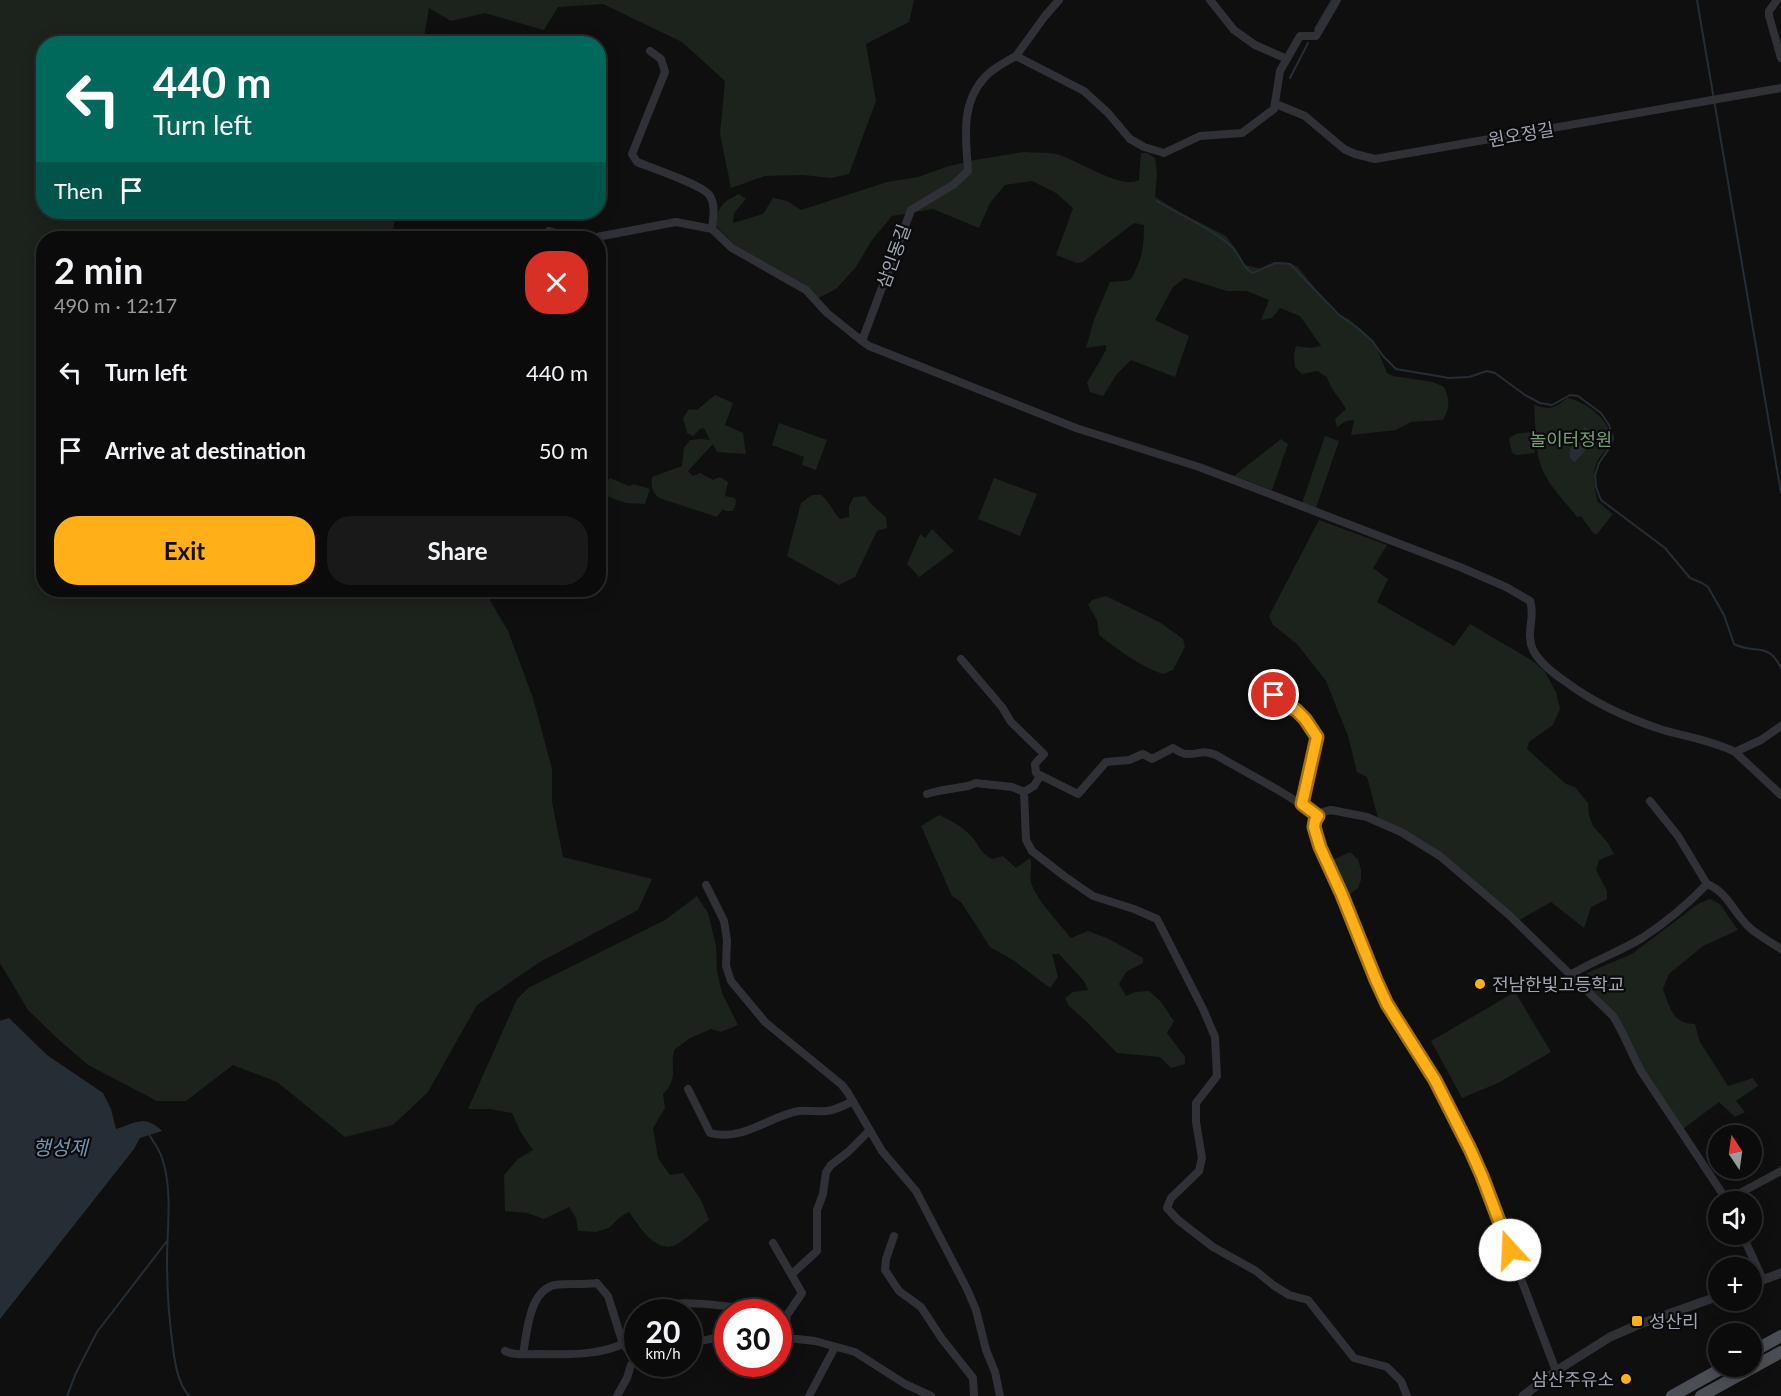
<!DOCTYPE html>
<html lang="en">
<head>
<meta charset="utf-8">
<style>
  :root { --surface:#0b0b0c; --page:#19191a; --text:#f1f3f6; --muted:#9a9b9d; --line:#2b2b2d; --accent:#ffaf18 }
  body { margin:0; font-family:Lato,"Noto Sans KR",sans-serif; background:var(--page); color:var(--text); height:100vh; display:flex; flex-direction:column; font-size:22px; white-space:nowrap }
  * { box-sizing:border-box; margin:0 }
  p { font-size:20px; color:var(--muted) }
  .icon { flex:none; width:33px; height:33px; fill:none; stroke:currentColor; stroke-width:2; stroke-linecap:round; stroke-linejoin:round }
  .map { position:relative; flex:1; overflow:hidden }
  .side { position:absolute; left:36px; top:231px; width:570px; height:366px; display:flex; flex-direction:column; background:var(--surface); border-radius:24px; box-shadow:0 3px 15px #0003,0 0 0 2px var(--line) }
  .side>* { flex:none }
  .hud { position:absolute; left:36px; top:36px; width:570px; height:183px; border-radius:24px; box-shadow:0 3px 15px #0003,0 0 0 2px var(--line); background:#00695c; color:#fff; overflow:hidden }
  .needle { width:39px; rotate:347deg }
  .fabs { position:absolute; left:1708px; top:1125px; display:grid; gap:12px }
  .fabs a { display:grid; place-items:center; width:54px; height:54px; border-radius:50%; background:var(--surface); box-shadow:0 3px 15px #0003,0 0 0 2px var(--line); font-size:30px }
  .speed { position:absolute; left:624px; top:1299px; display:flex; gap:12px; font-size:30px; font-weight:700; text-align:center }
  .speed>* { display:grid; place-content:center; width:78px; height:78px; border-radius:50%; background:var(--surface); box-shadow:0 3px 15px #0003,0 0 0 2px var(--line); line-height:1 }
  .speed small { font-size:15px; font-weight:400 }
  .speed .limit { border:9px solid #d22; background:#fff; color:#111 }
  .pin { position:absolute; display:grid; place-items:center; width:51px; height:51px; color:#fff; margin:-26px; border:3px solid #fff; border-radius:50%; box-shadow:0 2px 6px #0007 }
  .me { position:absolute; width:66px; margin:-33px; rotate:340deg; stroke-linejoin:round; filter:drop-shadow(0 0 4px #0008) }
  .turn { display:flex; align-items:center; gap:21px; height:126px; padding:0 18px; font-size:27px }
  .turn .icon { width:78px; height:78px; stroke-width:2.5 }
  .turn b { display:block; font-size:42px; line-height:51px }
  .then { display:flex; align-items:center; height:57px; padding:0 18px; background:#0003; gap:12px; font-size:22px }
  .round { display:grid; place-items:center; flex:none; width:63px; height:63px; border-radius:24px; background:var(--page) }
  .overview { display:flex; align-items:center; justify-content:space-between; height:102px; padding:0 18px }
  h1 { font-size:36px; font-weight:700; line-height:45px }
  .primary-button { display:flex; gap:12px; margin-top:auto; padding:12px 18px }
  .primary-button a { flex:1; height:69px; border-radius:24px; background:var(--accent); color:#111; font-size:24px; font-weight:700; line-height:69px; text-align:center }
  .primary-button a+a { background:var(--page); color:var(--text) }
  ul { padding:0; list-style:none }
  li { display:flex; align-items:center; gap:18px; height:78px; padding:0 18px }
  li div { flex:1 }
  li b { display:block; font-size:22px }
  li em { font-style:normal }
  .map>svg:first-child { display:block }
  .green { fill:#1b231c }
  .water { fill:#252e35 }
  .lines { fill:none; stroke-linecap:round; stroke-linejoin:round }
  .stream { stroke:#252e35; stroke-width:2 }
  .minor { stroke:#303136; stroke-width:8 }
  .tertiary { stroke:#303136; stroke-width:9 }
  .primary { stroke:#4c4e55; stroke-width:12 }
  .route-casing { stroke:#a67210; stroke-width:15 }
  .route { stroke:#ffaf18; stroke-width:10 }
  .poi-dot { fill:#ffaf18; stroke:#0a0a0b; stroke-width:2 }
  .labels { text-anchor:middle; dominant-baseline:central; stroke-width:4.5; stroke-linejoin:round; paint-order:stroke }
  .street-label { font-size:18px; fill:#9fa5b3; stroke:#0a0a0b }
  .park-label { font-size:18px; fill:#74a076; stroke:#0a0a0b }
  .poi-label { font-size:18px; fill:#9fa5b3; stroke:#0a0a0b; text-anchor:start }
  .water-label { font-size:20px; font-style:italic; fill:#7294b1; stroke:#0a0a0b }
</style>
</head>
<body>
<div class="map">
<svg width="1781" height="1396" viewBox="0 0 1781 1396">
  <rect width="100%" height="100%" fill="#0f0f10"/>
  <!-- green -->
  <path class="green" d="M 0,0 L 914,0 L 909,22 L 866,44 L 876,101 L 849,174 L 831,178 L 803,175 L 765,176 L 731,188 L 720,134 L 725,81 L 682,42 L 603,4 L 558,7 L 544,30 L 485,13 L 451,21 L 429,8 L 423,43 L 44,44 L 44,212 L 396,212 L 392,238 L 44,238 L 44,590 L 484,590 L 508,631 L 533,698 L 552,769 L 552,802 L 563,857 L 652,879 L 638,910 L 540,962 L 477,1005 L 428,1092 L 393,1125 L 345,1137 L 277,1082 L 233,1065 L 186,1101 L 157,1101 L 88,1065 L 58,1039 L 28,1010 L 0,963 Z
    M 1023,152 C 1034,153 1046,152 1056,154 C 1077,159 1120,190 1139,180 L 1141,153 L 1147,153 L 1155,158 L 1157,173 L 1155,197 L 1185,215 L 1226,236 L 1235,248 L 1245,265 L 1261,269 C 1274,261 1284,259 1298,267 L 1332,310 L 1350,320 L 1374,341 L 1387,373 L 1393,376 L 1433,382 L 1444,387 C 1450,400 1450,408 1443,420 L 1411,422 L 1396,430 L 1351,435 L 1354,420 L 1346,421 L 1337,427 L 1335,419 L 1346,409 C 1339,396 1331,391 1327,377 L 1317,371 L 1302,374 L 1295,367 L 1294,355 L 1296,346 L 1312,348 L 1321,346 L 1300,316 L 1280,308 L 1272,318 L 1261,320 L 1269,300 L 1247,291 L 1227,291 L 1185,278 L 1173,287 L 1155,320 L 1189,336 L 1175,377 L 1131,360 L 1117,374 L 1103,396 L 1090,392 L 1087,383 L 1106,350 L 1106,345 L 1086,348 L 1094,320 L 1110,282 L 1126,281 L 1131,279 C 1142,259 1144,248 1144,225 L 1134,223 L 1083,262 L 1077,263 L 1056,255 L 1073,208 L 1056,193 L 1032,181 L 1005,185 L 990,203 L 979,228 L 933,209 L 892,216 L 872,240 L 856,267 L 836,289 L 818,298 L 810,289 L 735,245 L 716,226 C 717,207 722,202 739,194 L 746,199 L 734,213 L 733,223 L 763,214 L 773,198 L 787,201 L 801,210 L 887,182 L 918,177 L 949,166 L 975,160 Z
    M 715,395 L 733,403 L 725,425 L 743,433 L 746,454 L 717,452 L 713,444 L 688,471 L 693,476 L 700,473 L 713,480 L 720,477 L 728,482 L 725,496 L 735,498 L 736,501 L 735,507 L 732,511 L 726,511 L 723,509 L 717,517 L 659,498 C 652,492 651,487 652,477 L 682,466 L 684,448 L 690,440 L 701,439 L 710,440 L 704,428 L 700,429 L 693,436 L 687,433 L 683,418 L 689,409 L 697,410 Z
    M 1567,398 C 1584,400 1614,422 1610,441 C 1609,447 1604,452 1600,457 C 1590,471 1594,486 1598,502 L 1613,514 L 1597,534 L 1594,534 L 1581,516 L 1577,517 C 1567,504 1553,490 1545,475 C 1534,454 1536,429 1534,405 C 1552,410 1553,409 1567,398 Z
    M 779,423 L 827,440 L 816,470 L 802,465 L 804,457 L 772,445 Z
    M 1530,432 L 1532,432 L 1535,453 L 1517,455 L 1512,453 L 1509,438 L 1516,434 Z
    M 1325,436 L 1339,441 L 1316,508 L 1302,503 Z
    M 1281,439 L 1288,444 L 1272,490 L 1234,476 Z
    M 610,478 L 629,486 L 634,484 L 650,489 L 645,504 L 626,503 L 601,494 L 599,489 Z
    M 994,478 L 1037,494 L 1020,536 L 978,519 Z
    M 812,495 L 821,495 C 830,502 832,511 840,519 L 849,517 L 849,506 L 854,497 L 865,496 L 872,505 L 886,517 L 887,528 L 877,531 L 855,577 L 839,585 L 787,556 L 801,503 Z
    M 1319,520 L 1387,545 L 1373,568 L 1388,579 L 1377,602 L 1454,646 L 1470,624 L 1533,661 L 1545,672 L 1556,692 L 1560,709 L 1553,725 L 1529,742 L 1527,749 L 1566,784 L 1575,787 L 1588,803 L 1589,815 L 1593,826 L 1608,843 L 1614,854 L 1599,860 L 1596,870 L 1607,891 L 1607,899 L 1591,907 L 1584,928 L 1551,902 L 1518,921 L 1407,832 L 1378,818 L 1367,777 L 1357,772 L 1348,736 L 1326,681 L 1297,644 L 1273,625 L 1269,616 Z
    M 932,529 L 954,551 L 919,577 L 907,564 L 920,534 L 925,538 Z
    M 1106,596 L 1161,623 L 1183,639 L 1185,647 L 1173,670 L 1163,674 C 1139,666 1119,650 1099,635 L 1097,620 L 1088,605 L 1092,600 Z
    M 939,815 C 952,821 962,826 972,837 C 979,845 981,854 992,859 L 1003,856 L 1016,868 L 1030,858 C 1033,866 1029,874 1031,882 C 1034,897 1061,925 1071,938 L 1088,931 L 1109,939 L 1143,958 L 1143,963 L 1126,972 L 1119,984 L 1126,996 L 1135,992 L 1149,991 L 1161,1002 L 1174,1021 L 1167,1033 L 1185,1057 L 1185,1064 L 1171,1068 L 1160,1057 L 1117,1053 L 1086,1021 L 1069,1006 L 1065,998 L 1073,992 L 1088,990 L 1084,981 L 1059,954 L 1052,954 L 1058,977 L 1050,988 L 1013,960 L 990,947 L 961,902 L 952,896 L 921,826 Z
    M 1350,852 L 1358,859 L 1361,870 L 1361,880 L 1358,888 L 1349,895 L 1333,860 Z
    M 697,896 L 708,913 L 716,946 L 717,971 L 722,993 L 738,1025 L 721,1032 L 711,1029 L 690,1038 L 674,1050 C 670,1070 679,1078 663,1094 L 665,1108 L 653,1128 L 658,1158 L 670,1175 L 683,1173 L 701,1200 L 709,1220 C 702,1225 680,1244 673,1246 C 654,1251 638,1225 629,1212 L 620,1217 L 609,1228 L 596,1232 L 578,1231 L 576,1218 L 569,1207 L 544,1219 L 527,1213 L 505,1211 L 504,1175 L 518,1159 L 533,1150 L 520,1131 L 512,1113 L 490,1109 L 468,1109 L 517,999 L 528,988 L 665,920 Z
    M 1710,899 L 1720,904 L 1738,930 L 1703,946 L 1669,974 L 1663,989 C 1670,1007 1672,1024 1695,1024 L 1700,1042 L 1728,1086 L 1753,1078 L 1758,1086 L 1736,1101 L 1745,1112 L 1735,1117 L 1719,1102 L 1683,1129 L 1644,1071 L 1622,1025 L 1588,989 L 1587,973 L 1632,954 L 1698,904 Z
    M 1515,992 L 1551,1052 L 1498,1083 L 1462,1098 L 1431,1041 Z"/>
  <!-- water -->
  <path class="water" d="M 1584,427 L 1592,432 L 1594,437 L 1584,452 L 1575,462 C 1569,459 1569,454 1570,448 L 1577,442 Z
    M 9,1018 L 47,1055 L 103,1093 L 111,1109 L 116,1129 C 135,1123 145,1114 162,1131 L 140,1138 L 134,1149 L 0,1319 L 0,1021 Z"/>
  <g class="lines">
    <!-- stream -->
    <path class="stream" d="M 1697,0 L 1781,493
      M 1315,29 L 1332,0
      M 1290,78 L 1308,43
      M 1157,201 C 1180,215 1215,230 1233,248 C 1241,256 1242,268 1253,273 L 1275,263 L 1290,264 L 1339,315 L 1359,329 L 1373,342 L 1383,356 L 1396,369 L 1449,378 L 1469,377 L 1487,371 L 1495,373 L 1525,395 L 1540,403 L 1552,405 L 1570,395 L 1578,396 L 1601,413 L 1609,425 L 1613,438 L 1610,447 L 1599,463 L 1595,475 L 1596,487 L 1601,500 L 1665,548 L 1690,578 L 1702,583 L 1708,587 L 1724,615 L 1734,644 C 1756,655 1768,641 1781,668
      M 149,1134 C 153,1142 160,1150 162,1158 C 173,1191 167,1227 167,1260 C 167,1289 169,1319 173,1348 C 175,1364 178,1383 189,1396
      M 67,1396 L 76,1373 L 97,1332 L 167,1241"/>
    <!-- minor -->
    <path class="minor" d="M 1210,0 L 1234,30 L 1255,45 L 1287,59
      M 1777,0 L 1769,11 L 1769,16 L 1781,58
      M 650,51 L 661,59 L 665,72 L 632,154 L 637,162 C 651,168 704,185 710,196 C 716,206 713,218 712,229
      M 1016,56 L 1045,16 L 1059,0
      M 1276,104 L 1305,116 L 1344,149 L 1355,154 L 1375,159 L 1781,88
      M 549,231 L 572,238 L 597,237 L 676,222 L 712,229 L 732,248 L 806,290 L 827,313 L 862,341 L 911,210 L 953,185 L 968,171 C 966,138 960,104 985,77 C 993,68 1006,62 1016,56 L 1084,91 L 1108,113 L 1130,139 L 1144,147 L 1164,153 L 1200,136 L 1242,133 L 1274,109 L 1280,71 L 1300,36 L 1316,36 L 1337,0
      M 862,341 L 869,346 L 1076,428 L 1199,467 L 1236,481 L 1460,567 L 1506,587 L 1530,601 C 1536,617 1525,633 1533,650 C 1540,663 1554,674 1566,682 C 1594,703 1627,718 1660,729 C 1686,737 1711,740 1735,752 L 1761,740 L 1781,726
      M 961,659 L 1002,707 L 1011,722 L 1044,754 L 1035,764 L 1036,773 L 1078,794 L 1106,762 L 1129,760 L 1143,754 L 1152,759 L 1173,748 C 1177,750 1182,754 1186,754 C 1199,755 1201,749 1216,755 C 1250,775 1286,792 1318,816
      M 1265,684 L 1283,706 L 1296,709 L 1305,719 L 1317,737 L 1301,804
      M 1735,752 L 1781,795
      M 1024,792 L 1026,840 L 1032,851 L 1064,876 L 1093,896 L 1134,909 L 1157,919 L 1203,1009 L 1215,1037 L 1217,1076 L 1196,1103 L 1196,1122 L 1202,1158 L 1199,1171 L 1171,1198 L 1167,1208 L 1178,1220 L 1213,1247 L 1256,1271 L 1273,1285 L 1289,1295 L 1308,1300 L 1354,1358 L 1387,1367 L 1401,1381 L 1407,1396
      M 927,794 L 938,791 L 968,786 L 976,783 L 1012,787 L 1024,792 L 1034,786 L 1040,776
      M 1650,801 L 1678,836 L 1707,884 C 1728,892 1734,914 1750,928 C 1759,936 1771,942 1781,949
      M 706,885 L 724,921 L 727,940 L 726,966 L 731,981 L 765,1022 L 842,1085 L 848,1093 L 882,1151 L 916,1191 L 967,1289 L 976,1310 L 986,1350 L 995,1372 L 1000,1396
      M 1570,975 C 1593,961 1619,952 1642,938 C 1665,923 1688,904 1707,884
      M 688,1089 L 710,1133 C 743,1142 769,1116 799,1111 C 808,1110 818,1112 827,1111 C 836,1110 845,1105 853,1101
      M 1727,1200 L 1781,1171
      M 1742,1234 L 1763,1280
      M 894,1236 L 886,1259 L 885,1270 L 899,1291 L 921,1307 L 942,1339 L 973,1378 L 974,1396
      M 773,1243 L 802,1293 L 787,1315 L 784,1338
      M 792,1274 L 817,1251 L 817,1210 L 823,1194 L 826,1172 L 831,1165 L 848,1152 L 870,1130
      M 647,1312 L 650,1306 C 685,1300 720,1305 755,1310 L 756,1312
      M 778,1337 L 815,1341 L 855,1352 L 905,1384 L 931,1396
      M 688,1343 L 728,1336
      M 505,1351 C 516,1356 527,1354 538,1354 C 568,1355 614,1356 638,1334
      M 523,1354 C 527,1333 529,1290 555,1285 C 568,1283 583,1285 597,1283 L 608,1296 L 623,1344 L 637,1361
      M 1556,1371 L 1482,1176 L 1435,1080 L 1397,1021 L 1376,980 L 1342,895 L 1327,864 L 1315,834 L 1315,821 L 1318,816 L 1323,812 L 1331,810 L 1367,817 L 1401,832 L 1440,856 L 1509,915 L 1613,1016 C 1624,1033 1631,1053 1641,1071 L 1728,1202
      M 617,1396 L 627,1378 L 631,1365 L 638,1360
      M 809,1396 L 835,1347"/>
    <!-- tertiary -->
    <path class="tertiary" d="M 1752,1284 L 1781,1273
      M 1523,1396 L 1556,1371 L 1610,1337 L 1640,1324 L 1719,1296"/>
    <!-- primary -->
    <path class="primary" d="M 1752,1352 L 1781,1336
      M 1672,1396 L 1726,1366
      M 1701,1396 L 1781,1352"/>
  </g>
  <g class="lines">
    <defs>
      <path id="route" d="M 1274,695 L 1283,705 L 1296,710 L 1305,719 L 1317,737 L 1302,804 L 1318,816 L 1315,821 L 1314,827 L 1320,847 L 1342,895 L 1376,980 L 1387,1004 L 1435,1080 L 1470,1149 L 1482,1176 L 1510,1250"/>
    </defs>
    <!-- route casing -->
    <use href="#route" class="route-casing"/>
    <!-- route -->
    <use href="#route" class="route"/>
  </g>
  <!-- markers -->
  <g class="poi-dot">
    <circle cx="1480" cy="984" r="6"/>
    <rect x="1631" y="1315" width="12" height="12" rx="3"/>
    <circle cx="1626" cy="1379" r="6"/>
  </g>
  <g class="labels">
    <!-- street labels -->
    <g class="street-label">
      <text transform="translate(1521 134) rotate(-10)">원오정길</text>
      <text transform="translate(893 256) rotate(-70)">삼인동길</text>
    </g>
    <!-- park labels -->
    <g class="park-label">
      <text x="1571" y="439">놀이터정원</text>
    </g>
    <!-- poi labels -->
    <g class="poi-label">
      <text x="1492" y="984">전남한빛고등학교</text>
      <text x="1649" y="1321">성산리</text>
      <text x="1614" y="1379" text-anchor="end">삼산주유소</text>
    </g>
    <!-- water labels -->
    <g class="water-label">
      <text x="60" y="1147">행성제</text>
    </g>
  </g>
</svg>
<div class="fabs">
<a><svg class="needle" viewBox="-14 -14 28 28"><path d="M0-13l5 13h-10z" fill="#e53935"/><path d="M0 13l5-13h-10z" fill="#9a9b9d"/></svg></a>
<a><svg class="icon" aria-label="sound" viewBox="0 0 24 24"><path d="M4 9h4l5-4v14l-5-4H4zM17 9q2 3 0 6"/></svg></a>
<a>+</a>
<a>−</a>
</div>
<div class="speed"><div>20<small>km/h</small></div><div class="limit">30</div></div>
<div class="pin" style="left:1274px;top:695px;background:#d93025"><svg class="icon" aria-label="arrive" viewBox="0 0 24 24"><path d="M6 21V4h12l-3 4 3 4H6"/></svg></div>
<svg class="me" style="left:1510px;top:1250px" viewBox="-20 -20 40 40"><circle r="19" fill="#fff"/><path d="M0-13L10 11 0 6-10 11z" fill="#ffaf18"/></svg>
<div class="hud">
<div class="turn"><svg class="icon" aria-label="left" viewBox="0 0 24 24"><path d="M17 20v-9H6M10 6l-5 5 5 5"/></svg><div><b>440 m</b>Turn left</div></div>
<div class="then">Then<svg class="icon" aria-label="arrive" viewBox="0 0 24 24"><path d="M6 21V4h12l-3 4 3 4H6"/></svg></div>
</div>
<section class="side">
<div class="overview"><div><h1>2 min</h1><p>490 m · 12:17</p></div><a class="round" style="background:#d93025;color:#fff"><svg class="icon" aria-label="close" viewBox="0 0 24 24"><path d="M6 6l12 12M18 6L6 18"/></svg></a></div>
<ul>
<li><svg class="icon" aria-label="left" viewBox="0 0 24 24"><path d="M17 20v-9H6M10 6l-5 5 5 5"/></svg><div><b>Turn left</b></div><em>440 m</em></li>
<li><svg class="icon" aria-label="arrive" viewBox="0 0 24 24"><path d="M6 21V4h12l-3 4 3 4H6"/></svg><div><b>Arrive at destination</b></div><em>50 m</em></li>
</ul>
<div class="primary-button"><a>Exit</a><a>Share</a></div>
</section>
</div>
</body>
</html>
